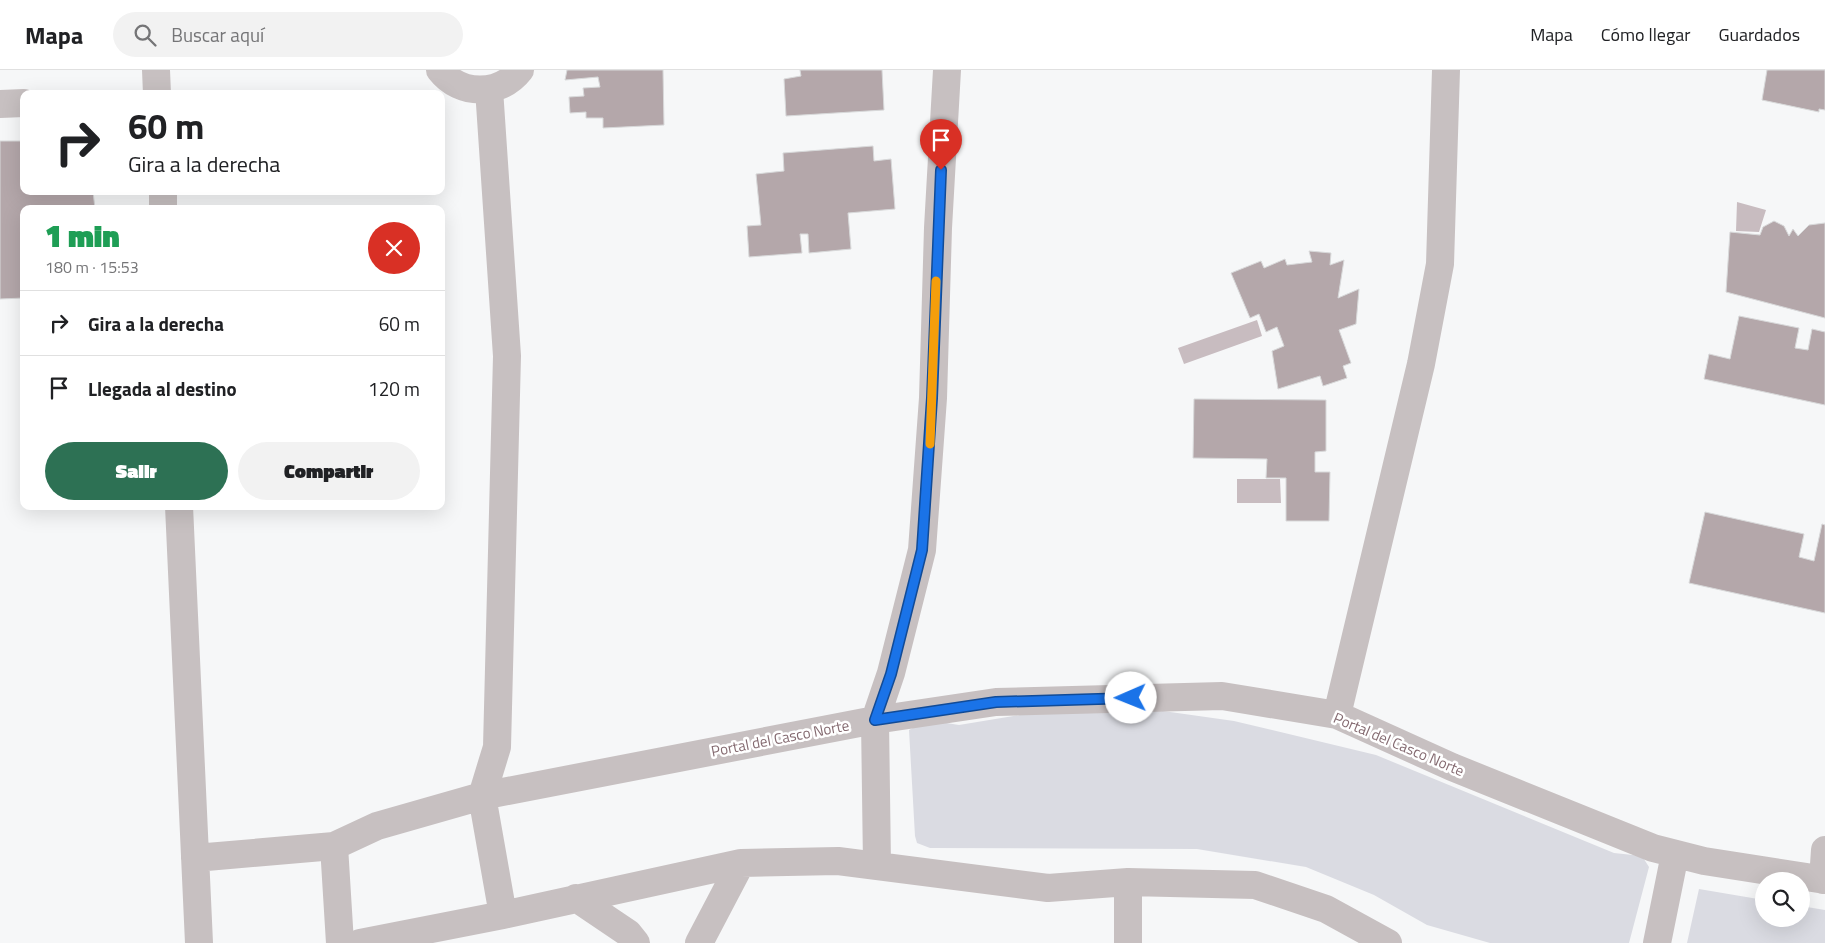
<!DOCTYPE html>
<html lang="es">
<head>
<meta charset="utf-8">
<style>
  :root { --surface:#fff; --page:#f2f2f2; --text:#202124; --muted:#757577; --line:#e0e0e0; --accent:#2d7154 }
  body { margin:0; font-family:"Titillium Web",sans-serif; background:var(--page); color:var(--text); height:100vh; display:flex; flex-direction:column; font-size:19px; white-space:nowrap }
  * { box-sizing:border-box; margin:0 }
  p { font-size:16px; color:var(--muted) }
  .icon { flex:none; width:28px; height:28px; fill:none; stroke:currentColor; stroke-width:2; stroke-linecap:round; stroke-linejoin:round }
  .map { position:relative; flex:1; overflow:hidden }
  .side { position:absolute; left:20px; top:135px; width:425px; height:305px; display:flex; flex-direction:column; background:var(--surface); border-radius:10px; box-shadow:0 5px 20px #0002 }
  .side>* { flex:none }
  .top-card { position:absolute; left:20px; top:20px; width:425px; height:105px; border-radius:10px; box-shadow:0 5px 20px #0002; background:#fff; color:var(--text); overflow:hidden }
  .tools { position:absolute; left:1755px; top:802px; display:grid; gap:10px }
  .tools a { display:grid; place-items:center; width:55px; height:55px; border-radius:50%; background:var(--surface); box-shadow:0 5px 20px #0002; font-size:25px }
  .pin { position:absolute; display:grid; place-items:center; width:42px; height:42px; color:#fff; margin:-51px -21px; border-radius:50% 50% 50% 0; rotate:-45deg; box-shadow:0 0 5px #0007 }
  .pin .icon { rotate:45deg }
  .me { position:absolute; width:55px; margin:-28px; rotate:269deg; stroke-linejoin:round; filter:drop-shadow(0 0 4px #0008) }
  .turn { display:flex; align-items:center; gap:18px; height:105px; padding:0 25px; font-size:22px }
  .turn .icon { width:65px; height:65px; stroke-width:2.5 }
  .turn b { display:block; font-size:35px; line-height:42px }
  .round { display:grid; place-items:center; flex:none; width:52px; height:52px; border-radius:26px; background:var(--page) }
  .head { display:flex; align-items:center; justify-content:space-between; height:85px; padding:0 25px }
  h1 { font-size:30px; font-weight:800; line-height:38px; color:#1e9e55 }
  .primary-button { display:flex; gap:10px; margin-top:auto; padding:10px 25px }
  .primary-button a { flex:1; height:58px; border-radius:30px; background:var(--accent); color:#fff; font-size:20px; font-weight:800; line-height:58px; text-align:center }
  .primary-button a+a { background:var(--page); color:var(--text) }
  ul { padding:0; list-style:none }
  li { display:flex; align-items:center; gap:15px; height:65px; padding:0 25px; border-top:1px solid var(--line) }
  li div { flex:1 }
  li b { display:block; font-size:19px }
  li em { font-style:normal }
  header { display:flex; align-items:center; gap:30px; box-sizing:border-box; height:70px; padding:0 25px; background:var(--surface); border-bottom:1px solid var(--line) }
  header strong { font-size:24px }
  nav { display:flex; gap:28px; margin-inline-start:auto; font-size:18px }
  .search { width:350px; height:45px; background:var(--page); display:flex; align-items:center; gap:12px; box-sizing:border-box; padding:0 18px; border-radius:28px; color:var(--muted); font-size:19px }
  .map>svg:first-child { display:block }
  .green { fill:#dadbe2 }
  .water { fill:#c8bcc0 }
  .building { fill:#b4a7aa; stroke:#d8d9da }
  .lines { fill:none; stroke-linecap:round; stroke-linejoin:round }
  .minor { stroke:#c7c0c1; stroke-width:28 }
  .route-casing { stroke:#114b97; stroke-width:12 }
  .route { stroke:#1a73e8; stroke-width:9 }
  .slow { stroke:#f59e0b; stroke-width:9 }
  .labels { text-anchor:middle; dominant-baseline:central; stroke-width:5; stroke-linejoin:round; paint-order:stroke }
  .street-label { font-size:15px; fill:#846a70; stroke:#fff }
</style>
</head>
<body>
<header>
<strong>Mapa</strong>
<div class="search"><svg class="icon" aria-label="search" viewBox="0 0 24 24"><circle cx="10" cy="10" r="6"/><path d="M15 15l6 6"/></svg>Buscar aquí</div>
<nav><a>Mapa</a><a>Cómo llegar</a><a>Guardados</a></nav>
</header>
<div class="map">
<svg width="1825" height="873" viewBox="0 0 1825 873">
  <rect width="100%" height="100%" fill="#f6f7f8"/>
  <!-- green -->
  <path class="green" d="M 1149,639 L 1234,651 L 1376,685 L 1614,783 L 1642,786 L 1649,797 L 1629,873 L 1490,873 L 1427,855 L 1374,825 L 1306,797 L 1197,779 L 930,778 L 917,773 L 915,766 L 909,660 L 922,653 L 934,651 L 959,655 L 1026,644 Z
    M 1699,819 L 1764,830 L 1764,849 L 1801,849 L 1801,836 L 1825,840 L 1825,873 L 1687,873 Z"/>
  <!-- water -->
  <path class="water" d="M 1737,132 L 1766,140 L 1759,162 L 1736,161 Z
    M 1257,250 L 1262,266 L 1184,294 L 1178,278 Z
    M 1237,409 L 1280,409 L 1281,433 L 1237,433 Z"/>
  <!-- building -->
  <path class="building" d="M 567,0 L 663,0 L 664,55 L 603,58 L 603,48 L 586,48 L 586,42 L 570,43 L 569,27 L 584,26 L 583,18 L 600,17 L 598,7 L 565,10 Z
    M 800,0 L 882,0 L 884,40 L 786,46 L 784,9 L 801,6 Z
    M 1767,0 L 1825,0 L 1825,40 L 1819,39 L 1819,42 L 1762,30 Z
    M 0,71 L 24,71 L 24,121 L 93,121 L 95,139 L 24,139 L 24,228 L 0,229 Z
    M 873,76 L 874,91 L 891,89 L 895,139 L 848,143 L 851,179 L 809,183 L 808,164 L 800,164 L 802,183 L 749,187 L 747,156 L 761,155 L 756,104 L 784,101 L 783,83 Z
    M 1774,151 L 1784,156 L 1789,166 L 1793,159 L 1798,166 L 1809,155 L 1825,153 L 1825,248 L 1726,222 L 1730,162 L 1760,165 L 1763,157 Z
    M 1309,181 L 1331,183 L 1330,195 L 1344,190 L 1338,228 L 1359,219 L 1356,254 L 1339,260 L 1351,293 L 1343,296 L 1347,308 L 1323,316 L 1320,306 L 1278,319 L 1272,281 L 1284,276 L 1277,257 L 1266,262 L 1259,244 L 1250,248 L 1231,203 L 1261,191 L 1264,198 L 1285,189 L 1287,195 L 1312,192 Z
    M 1739,246 L 1799,258 L 1795,278 L 1808,280 L 1812,259 L 1825,262 L 1825,335 L 1704,309 L 1709,284 L 1730,289 Z
    M 1194,329 L 1326,330 L 1326,381 L 1315,382 L 1315,402 L 1330,402 L 1329,451 L 1286,451 L 1286,408 L 1266,408 L 1267,389 L 1193,388 Z
    M 1705,442 L 1804,464 L 1799,487 L 1814,491 L 1822,454 L 1825,455 L 1825,543 L 1689,513 Z"/>
  <g class="lines">
    <!-- minor -->
    <path class="minor" d="M 156,0 L 157,24
      M 440,0 C 460,26 500,26 520,0
      M 489,19 L 507,286 L 497,677 L 482,726 L 503,845
      M 0,34 L 24,33
      M 163,121 L 163,139
      M 179,436 L 199,873
      M 1337,645 L 1421,294 L 1440,194 L 1446,0
      M 334,776 L 340,873
      M 195,788 L 334,776 L 377,756 L 482,726 L 875,650 L 996,632 L 1222,626 L 1337,645 L 1452,697 L 1653,778 L 1704,791 L 1825,810
      M 877,795 L 875,650 L 891,603 L 922,480 L 933,328 L 938,158 L 947,0
      M 1823,810 L 1825,780
      M 1128,812 L 1128,873
      M 576,828 L 628,863 L 636,873
      M 360,873 L 503,845 L 741,793 L 838,791 L 1048,818 L 1128,812 L 1255,815 L 1326,839 L 1388,873
      M 699,873 L 741,793
      M 1657,873 L 1675,784"/>
  </g>
  <g class="lines">
    <defs>
      <path id="route" d="M 941,100 L 932,328 L 922,480 L 891,604 L 875,650 L 996,632 L 1131,628"/>
    </defs>
    <!-- route casing -->
    <use href="#route" class="route-casing"/>
    <!-- route -->
    <use href="#route" class="route"/>
    <!-- slow -->
    <path class="slow" d="M 930,374 L 936,211"/>
  </g>
  <g class="labels">
    <!-- street labels -->
    <g class="street-label">
      <text transform="translate(780 668) rotate(-11)">Portal del Casco Norte</text>
      <text transform="translate(1399 674) rotate(23)">Portal del Casco Norte</text>
    </g>
  </g>
</svg>
<div class="tools">
<a><svg class="icon" aria-label="search" viewBox="0 0 24 24"><circle cx="10" cy="10" r="6"/><path d="M15 15l6 6"/></svg></a>
</div>
<div class="pin" style="left:941px;top:100px;background:#d93025"><svg class="icon" aria-label="arrive" viewBox="0 0 24 24"><path d="M6 21V4h12l-3 4 3 4H6"/></svg></div>
<svg class="me" style="left:1131px;top:628px" viewBox="-20 -20 40 40"><circle r="19" fill="#fff"/><path d="M0-13L10 11 0 6-10 11z" fill="#1a73e8"/></svg>
<div class="top-card">
<div class="turn"><svg class="icon" aria-label="right" viewBox="0 0 24 24"><path d="M7 20v-9h11M14 6l5 5-5 5"/></svg><div><b>60 m</b>Gira a la derecha</div></div>
</div>
<section class="side">
<div class="head"><div><h1>1 min</h1><p>180 m · 15:53</p></div><a class="round" style="background:#d93025;color:#fff"><svg class="icon" aria-label="close" viewBox="0 0 24 24"><path d="M6 6l12 12M18 6L6 18"/></svg></a></div>
<ul>
<li><svg class="icon" aria-label="right" viewBox="0 0 24 24"><path d="M7 20v-9h11M14 6l5 5-5 5"/></svg><div><b>Gira a la derecha</b></div><em>60 m</em></li>
<li><svg class="icon" aria-label="arrive" viewBox="0 0 24 24"><path d="M6 21V4h12l-3 4 3 4H6"/></svg><div><b>Llegada al destino</b></div><em>120 m</em></li>
</ul>
<div class="primary-button"><a>Salir</a><a>Compartir</a></div>
</section>
</div>
</body>
</html>
